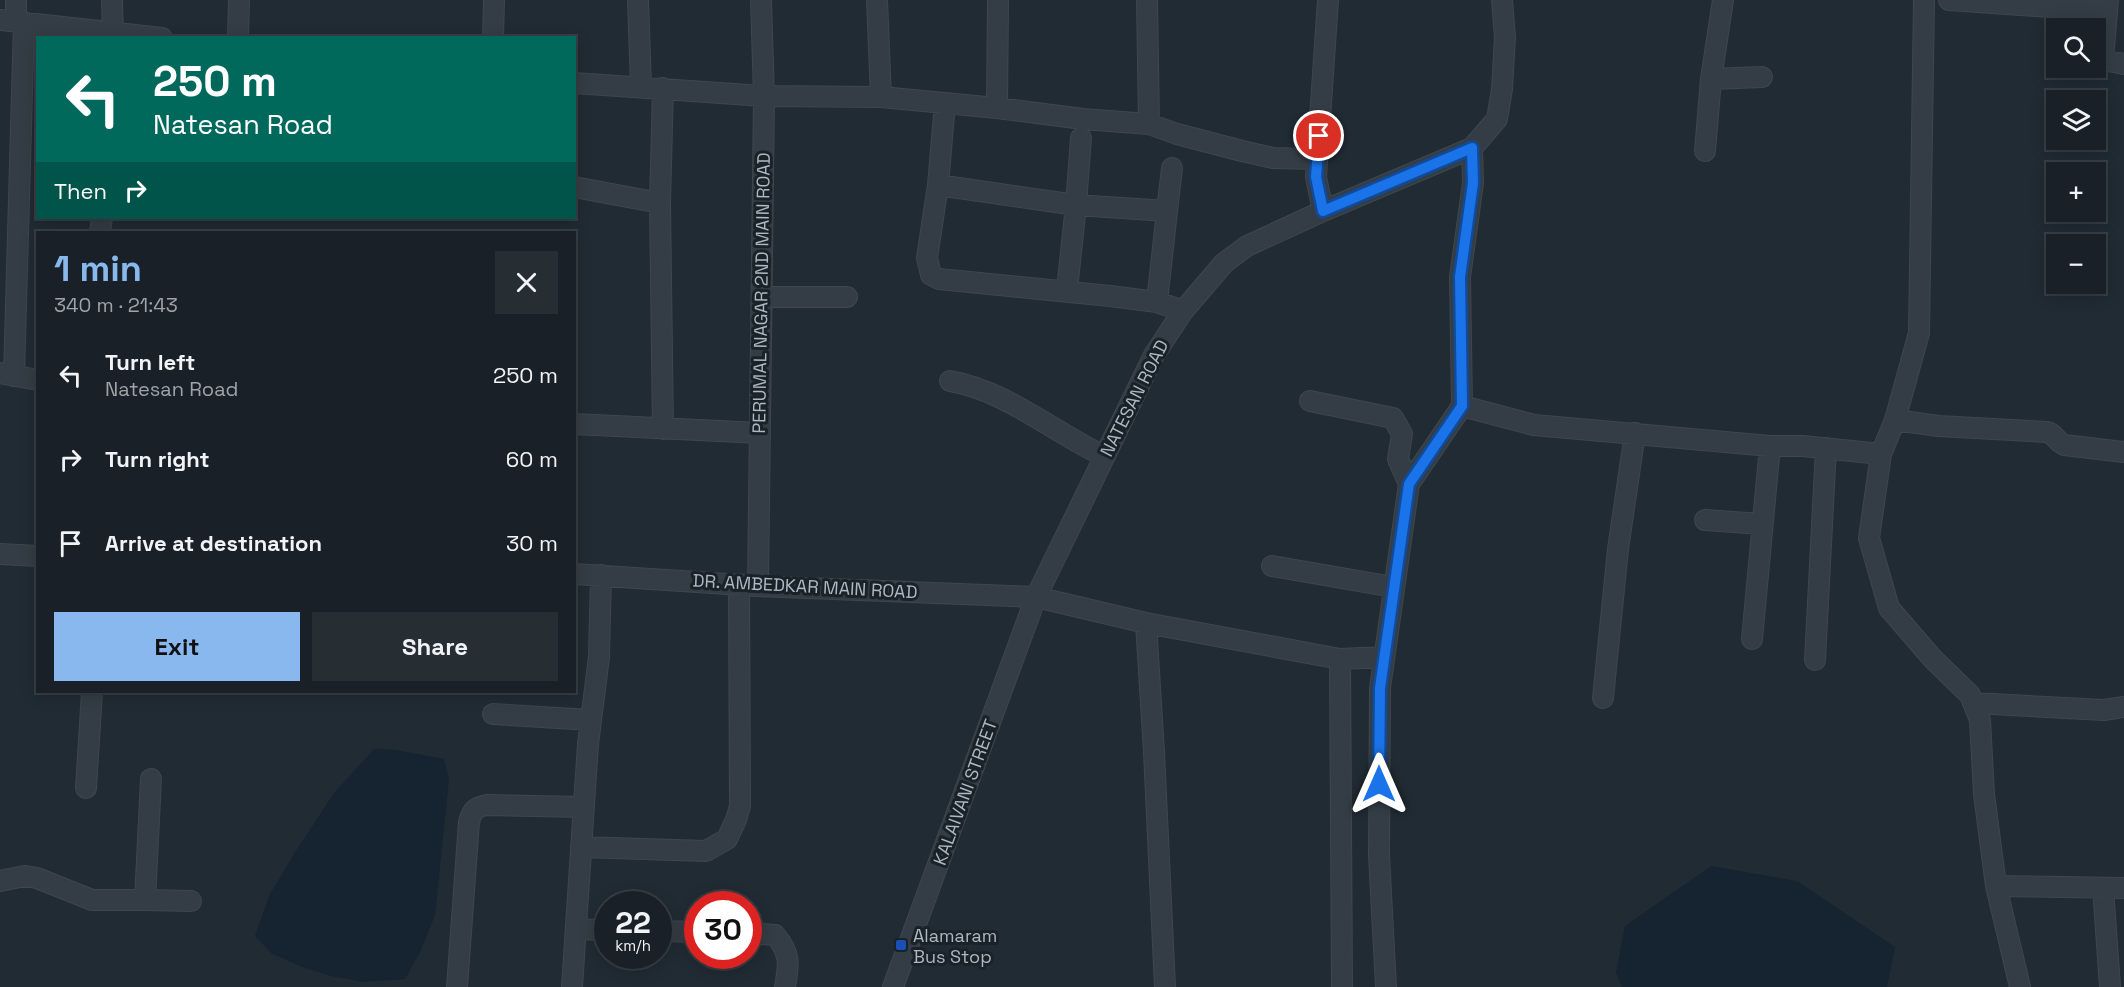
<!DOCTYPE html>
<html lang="en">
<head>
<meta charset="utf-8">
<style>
  :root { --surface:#192027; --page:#262d33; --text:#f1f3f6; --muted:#9fa3a7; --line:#373e44; --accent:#88b8ed }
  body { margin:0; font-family:"Space Grotesk",sans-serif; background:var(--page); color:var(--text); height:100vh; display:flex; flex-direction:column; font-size:22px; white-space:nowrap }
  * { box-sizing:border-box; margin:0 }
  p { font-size:20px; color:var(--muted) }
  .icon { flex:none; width:33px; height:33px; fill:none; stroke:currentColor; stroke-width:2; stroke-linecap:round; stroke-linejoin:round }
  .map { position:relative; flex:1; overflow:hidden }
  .side { position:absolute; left:36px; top:231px; width:540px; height:462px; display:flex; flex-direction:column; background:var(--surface); border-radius:0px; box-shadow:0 3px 15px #0003,0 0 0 2px var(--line) }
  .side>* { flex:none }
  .top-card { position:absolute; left:36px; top:36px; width:540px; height:183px; border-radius:0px; box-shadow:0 3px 15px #0003,0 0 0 2px var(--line); background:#00695c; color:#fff; overflow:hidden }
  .tools { position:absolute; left:2046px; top:18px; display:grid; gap:12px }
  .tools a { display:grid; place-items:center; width:60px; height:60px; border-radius:0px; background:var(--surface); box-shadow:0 3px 15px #0003,0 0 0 2px var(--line); font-size:30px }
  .speed { position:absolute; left:594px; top:891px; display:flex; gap:12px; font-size:30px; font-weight:700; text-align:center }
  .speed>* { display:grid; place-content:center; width:78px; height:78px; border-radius:50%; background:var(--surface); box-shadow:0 3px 15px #0003,0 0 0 2px var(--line); line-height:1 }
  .speed small { font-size:15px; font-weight:400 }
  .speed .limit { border:9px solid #d22; background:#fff; color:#111 }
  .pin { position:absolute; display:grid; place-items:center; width:51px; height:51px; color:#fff; margin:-26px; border:3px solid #fff; border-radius:50%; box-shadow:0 2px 6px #0007 }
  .me { position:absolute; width:66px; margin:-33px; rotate:0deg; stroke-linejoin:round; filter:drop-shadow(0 0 4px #0008) }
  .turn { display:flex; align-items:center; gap:21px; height:126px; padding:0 18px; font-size:27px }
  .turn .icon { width:78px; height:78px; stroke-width:2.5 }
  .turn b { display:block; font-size:42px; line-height:51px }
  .then { display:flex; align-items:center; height:57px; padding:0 18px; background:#0003; gap:12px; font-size:22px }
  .round { display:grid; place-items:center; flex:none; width:63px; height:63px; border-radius:0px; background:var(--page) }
  .overview { display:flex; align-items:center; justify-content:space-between; height:102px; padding:0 18px }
  h1 { font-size:36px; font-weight:700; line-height:45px; color:var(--accent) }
  .button { display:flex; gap:12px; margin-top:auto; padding:12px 18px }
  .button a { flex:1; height:69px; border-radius:0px; background:var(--accent); color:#111; font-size:24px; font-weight:700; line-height:69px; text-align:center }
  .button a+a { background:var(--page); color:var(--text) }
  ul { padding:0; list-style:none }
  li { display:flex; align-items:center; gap:18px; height:84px; padding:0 18px }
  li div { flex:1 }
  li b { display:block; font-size:22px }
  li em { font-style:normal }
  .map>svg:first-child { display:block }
  .water { fill:#162330 }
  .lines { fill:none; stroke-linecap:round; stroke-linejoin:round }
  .minor-casing { stroke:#3e464e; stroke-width:22 }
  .minor { stroke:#343d45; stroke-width:20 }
  .route-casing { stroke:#114b97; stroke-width:15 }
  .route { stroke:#1a73e8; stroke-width:10 }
  .transit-dot { fill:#1a4fb4; stroke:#1a2229; stroke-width:2 }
  .labels { text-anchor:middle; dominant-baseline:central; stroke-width:6; stroke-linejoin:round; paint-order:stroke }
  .street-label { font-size:18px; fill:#aeb7c2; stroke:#1a2229 }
  .poi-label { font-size:18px; fill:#aeb7c2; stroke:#1a2229; text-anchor:start }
</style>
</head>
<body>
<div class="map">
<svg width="2124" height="987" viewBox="0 0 2124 987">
  <rect width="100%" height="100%" fill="#212b34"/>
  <!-- water -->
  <path class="water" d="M 374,749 L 396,750 L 444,759 L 449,780 L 435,915 L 420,952 L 405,979 L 364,982 L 331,976 L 302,967 L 271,953 L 255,936 L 270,894 L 294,854 L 334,793 Z
    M 1711,866 L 1797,881 L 1895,947 L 1887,987 L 1622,987 L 1616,972 L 1625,926 Z"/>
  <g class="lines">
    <defs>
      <path id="minor" d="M 16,0 L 16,21
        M 112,0 L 113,38
        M 638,0 L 641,87
        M 877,0 L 881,97
        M 1147,0 L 1149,124
        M 1924,0 L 1919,333 L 1895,420 L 1881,454 L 1869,538 L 1889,608 L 1933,659 L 1970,695 L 1980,720 L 1984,794 L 1996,886 L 2020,987
        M 1949,0 L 2106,11
        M 2108,0 L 2103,60 L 2124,64
        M 0,20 L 162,38
        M 238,38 L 239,0
        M 493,38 L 494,0
        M 1711,79 L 1723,0
        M 574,83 L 764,96 L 881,97 L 997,108 L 1083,119 L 1149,124 L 1177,134 L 1242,151 L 1273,158 L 1317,159
        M 945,103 L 938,185 L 927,258 L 931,275 L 939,279 L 1110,296 L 1157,302 L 1183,311
        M 997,108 L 998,0
        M 1081,138 L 1076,205 L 1167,211 L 1157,302
        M 1705,151 L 1711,79 L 1762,77
        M 938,185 L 1076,205 L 1067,290
        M 574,187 L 660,203
        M 1167,211 L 1172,168
        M 1323,211 L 1316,177 L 1328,0
        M 100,232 L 102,218
        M 762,297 L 847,297
        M 0,373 L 38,380
        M 14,376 L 24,22
        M 950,381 C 1007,391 1053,432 1104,456
        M 1310,401 L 1393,418 L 1402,434 L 1398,459 L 1409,484
        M 1462,406 L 1534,425 L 1770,446 L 1803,446 L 1881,454
        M 1895,420 L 1939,426 L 2047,432 C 2055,434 2056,441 2064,445 L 2124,452
        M 574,424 L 760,433
        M 663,429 L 660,203 L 663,88
        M 1705,520 L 1762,524
        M 0,554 L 38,556
        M 1272,566 L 1393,587
        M 574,574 L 758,586 L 1036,597 L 1146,623 L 1340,659 L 1384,657
        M 758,586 L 764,96 L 761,0
        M 1146,623 L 1154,752 L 1165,987
        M 1752,639 L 1770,446
        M 1340,659 L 1342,987
        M 1815,660 L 1826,448
        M 1603,698 L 1618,549 L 1635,433
        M 1973,703 L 2104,710 L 2124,707
        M 493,714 L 591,720
        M 86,788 L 92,692
        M 581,847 L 706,851 L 727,839 L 736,820 L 740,806 L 739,584
        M 0,881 L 25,876 L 37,878 L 92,900 L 145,900 L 151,779
        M 1996,886 L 2124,888
        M 2103,888 L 2110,987
        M 145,900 L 191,901
        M 576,929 L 608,930
        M 658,931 L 698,932
        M 748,933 L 775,935 C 791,954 789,964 785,987
        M 457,987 L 469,822 C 472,811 475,807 487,805 L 583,807
        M 572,987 L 588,744 L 599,657 L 601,575
        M 893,987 L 1036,597 L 1154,355 L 1183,311 L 1224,263 L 1247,246 L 1323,211 L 1472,148 L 1497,119 L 1502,89 L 1505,37 L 1502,0
        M 1386,987 L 1379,855 L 1380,688 L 1409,484 L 1462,406 L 1460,277 L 1473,183 L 1472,148"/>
    </defs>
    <!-- minor casing -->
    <use href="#minor" class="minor-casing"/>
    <!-- minor -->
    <use href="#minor" class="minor"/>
  </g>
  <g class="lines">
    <defs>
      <path id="route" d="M 1319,136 L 1316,177 L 1323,211 L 1472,148 L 1473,183 L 1460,277 L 1462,406 L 1409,484 L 1380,688 L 1379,784"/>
    </defs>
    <!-- route casing -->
    <use href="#route" class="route-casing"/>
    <!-- route -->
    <use href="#route" class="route"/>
  </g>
  <!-- markers -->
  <rect class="transit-dot" x="895" y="939" width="12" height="12" rx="3"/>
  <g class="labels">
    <!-- street labels -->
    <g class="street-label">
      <text transform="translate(761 293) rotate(-89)">PERUMAL NAGAR 2ND MAIN ROAD</text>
      <text transform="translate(1134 398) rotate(-63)">NATESAN ROAD</text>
      <text transform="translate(805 586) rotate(3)">DR. AMBEDKAR MAIN ROAD</text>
      <text transform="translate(965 792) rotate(-70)">KALAIVANI STREET</text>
    </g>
    <!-- poi labels -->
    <g class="poi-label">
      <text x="913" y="935">Alamaram<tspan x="913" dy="21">Bus Stop</tspan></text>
    </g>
  </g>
</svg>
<div class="tools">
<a><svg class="icon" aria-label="search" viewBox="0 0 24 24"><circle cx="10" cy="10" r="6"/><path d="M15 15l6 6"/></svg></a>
<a><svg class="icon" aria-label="layers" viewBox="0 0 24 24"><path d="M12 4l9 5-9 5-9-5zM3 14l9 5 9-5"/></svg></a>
<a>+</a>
<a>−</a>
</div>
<div class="speed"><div>22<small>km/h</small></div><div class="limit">30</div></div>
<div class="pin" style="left:1319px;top:136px;background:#d93025"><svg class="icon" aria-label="arrive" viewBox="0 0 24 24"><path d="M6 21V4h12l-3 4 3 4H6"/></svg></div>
<svg class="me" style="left:1379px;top:784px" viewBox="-20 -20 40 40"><path d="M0-17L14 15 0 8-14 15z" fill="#1a73e8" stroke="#fff" stroke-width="4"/></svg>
<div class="top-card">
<div class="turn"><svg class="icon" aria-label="left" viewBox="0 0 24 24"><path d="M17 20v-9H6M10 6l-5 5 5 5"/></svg><div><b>250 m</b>Natesan Road</div></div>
<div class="then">Then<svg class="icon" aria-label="right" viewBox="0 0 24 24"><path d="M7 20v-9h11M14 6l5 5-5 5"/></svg></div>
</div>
<section class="side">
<div class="overview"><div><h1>1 min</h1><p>340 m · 21:43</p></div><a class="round"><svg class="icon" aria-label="close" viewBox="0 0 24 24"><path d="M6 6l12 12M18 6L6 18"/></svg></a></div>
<ul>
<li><svg class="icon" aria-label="left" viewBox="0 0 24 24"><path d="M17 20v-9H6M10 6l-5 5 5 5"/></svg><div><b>Turn left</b><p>Natesan Road</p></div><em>250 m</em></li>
<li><svg class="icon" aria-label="right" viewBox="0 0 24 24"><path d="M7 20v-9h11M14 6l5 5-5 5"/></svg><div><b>Turn right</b></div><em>60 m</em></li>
<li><svg class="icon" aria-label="arrive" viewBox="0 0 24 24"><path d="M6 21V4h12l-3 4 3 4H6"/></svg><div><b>Arrive at destination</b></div><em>30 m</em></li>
</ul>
<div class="button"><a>Exit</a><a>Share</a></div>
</section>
</div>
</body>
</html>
